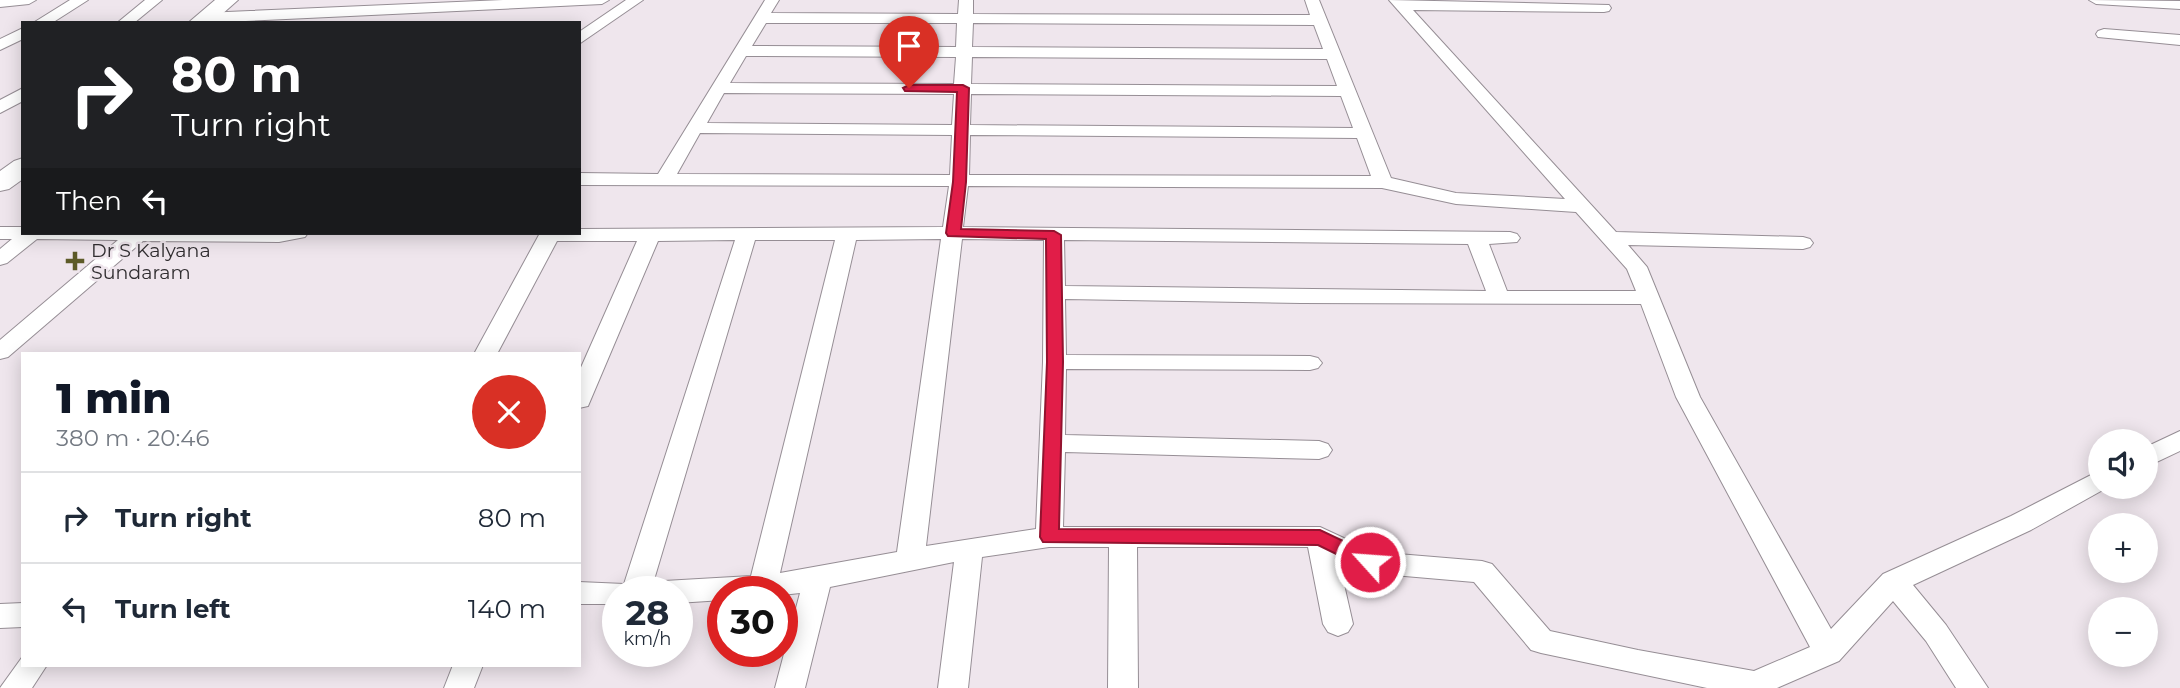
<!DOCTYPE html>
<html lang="en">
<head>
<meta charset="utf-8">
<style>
  :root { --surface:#fff; --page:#f2f2f3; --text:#1f2937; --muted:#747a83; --line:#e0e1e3; --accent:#111827 }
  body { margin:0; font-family:Montserrat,sans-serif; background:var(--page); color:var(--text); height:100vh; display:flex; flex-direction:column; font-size:26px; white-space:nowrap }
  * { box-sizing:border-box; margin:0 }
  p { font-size:23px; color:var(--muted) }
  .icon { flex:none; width:38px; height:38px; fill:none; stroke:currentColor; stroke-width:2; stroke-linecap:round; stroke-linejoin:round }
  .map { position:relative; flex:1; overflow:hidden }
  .sheet { position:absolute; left:21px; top:352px; width:560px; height:315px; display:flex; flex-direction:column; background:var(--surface); border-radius:0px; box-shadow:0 4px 18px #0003 }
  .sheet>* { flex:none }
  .banner { position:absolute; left:21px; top:21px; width:560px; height:214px; border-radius:0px; box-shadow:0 4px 18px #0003; background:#202124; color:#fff; overflow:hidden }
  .controls { position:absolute; left:2088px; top:429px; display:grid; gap:14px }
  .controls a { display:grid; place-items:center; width:70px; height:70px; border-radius:50%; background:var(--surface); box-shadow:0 4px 18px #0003; font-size:35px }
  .speed { position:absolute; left:602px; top:576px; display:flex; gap:14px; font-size:35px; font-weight:700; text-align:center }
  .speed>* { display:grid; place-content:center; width:91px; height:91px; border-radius:50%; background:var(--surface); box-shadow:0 4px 18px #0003; line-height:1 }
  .speed small { font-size:18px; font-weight:400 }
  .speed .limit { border:10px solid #d22; background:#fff; color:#111 }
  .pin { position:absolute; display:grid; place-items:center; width:60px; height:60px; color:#fff; margin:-72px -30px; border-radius:50% 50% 50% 0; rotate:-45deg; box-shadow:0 0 7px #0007 }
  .pin .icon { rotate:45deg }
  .me { position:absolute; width:77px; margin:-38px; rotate:296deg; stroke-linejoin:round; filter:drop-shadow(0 0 5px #0008) }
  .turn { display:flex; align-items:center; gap:24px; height:147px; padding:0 35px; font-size:32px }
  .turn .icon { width:91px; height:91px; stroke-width:2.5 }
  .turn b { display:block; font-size:49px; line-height:60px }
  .then { display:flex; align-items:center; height:66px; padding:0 35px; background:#0003; gap:14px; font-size:26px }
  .round { display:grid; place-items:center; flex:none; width:74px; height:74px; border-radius:37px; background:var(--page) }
  .summary { display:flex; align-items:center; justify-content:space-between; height:119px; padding:0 35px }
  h1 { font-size:42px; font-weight:800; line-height:52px; color:var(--accent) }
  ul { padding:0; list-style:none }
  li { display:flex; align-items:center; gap:21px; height:91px; padding:0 35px; border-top:2px solid var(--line) }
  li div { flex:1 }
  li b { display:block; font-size:26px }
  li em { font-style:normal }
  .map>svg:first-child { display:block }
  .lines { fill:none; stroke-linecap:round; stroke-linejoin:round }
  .minor-casing { stroke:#968e95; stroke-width:2 }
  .secondary-casing { stroke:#968e95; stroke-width:2 }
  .minor { fill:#fff; fill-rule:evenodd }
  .secondary { fill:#fff; fill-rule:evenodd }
  .route { fill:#e11d48; stroke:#92132f; stroke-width:2 }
  .poi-dot { fill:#5d5b28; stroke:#efe6ed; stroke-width:2.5 }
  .labels { text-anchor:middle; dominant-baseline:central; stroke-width:5; stroke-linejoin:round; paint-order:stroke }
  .poi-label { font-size:19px; fill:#312e31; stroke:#efe6ed; text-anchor:start }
</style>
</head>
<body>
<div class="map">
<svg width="2180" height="688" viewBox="0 0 2180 688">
  <rect width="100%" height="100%" fill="#efe6ed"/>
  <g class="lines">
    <defs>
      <path id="minor" d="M 0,0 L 36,0 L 29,4 L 0,7 Z
        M 70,0 L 88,0 L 52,23 L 33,23 Z
        M 145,0 L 162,0 L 134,23 L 117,23 Z
        M 503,0 L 609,0 L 602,4 L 204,23 L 196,18 L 204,13 Z
        M 626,0 L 643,0 L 579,44 L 579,32 Z
        M 765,0 L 779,0 L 771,13 L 958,14 L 959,0 L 973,0 L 973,14 L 1310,15 L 1305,0 L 1319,0 L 1391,178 L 1456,193 L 1565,199 L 1389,0 L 1609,5 L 1611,8 L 1609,11 L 1604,12 L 1413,10 L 1616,232 L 1803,237 L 1810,239 L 1813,243 L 1810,247 L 1803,249 L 1628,245 L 1647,267 L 1700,397 L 1831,629 L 1883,574 L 2011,516 L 2091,475 L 2100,473 L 2100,486 L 2110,486 L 2031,530 L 1913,585 L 1946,625 L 1988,688 L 1956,688 L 1926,641 L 1893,601 L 1839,661 L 1777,688 L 1707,688 L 1541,653 L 1531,650 L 1474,582 L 1370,573 L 1338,558 L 1353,624 L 1348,632 L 1338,636 L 1328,632 L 1323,624 L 1308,547 L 1137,547 L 1138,688 L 1108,688 L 1109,547 L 1049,547 L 982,557 L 968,688 L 938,688 L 954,562 L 830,587 L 805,688 L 775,688 L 800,593 L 782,595 L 782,592 L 723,592 L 723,600 L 677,603 L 677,592 L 618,592 L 618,604 L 579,604 L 579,582 L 624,584 L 735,240 L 658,241 L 588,406 L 579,408 L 579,372 L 637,241 L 557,241 L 497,354 L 474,354 L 540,233 L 579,233 L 579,229 L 943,227 L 949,186 L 579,185 L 579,173 L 658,174 ZM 766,23 L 957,23 L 956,47 L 752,46 ZM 973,23 L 1314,25 L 1323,49 L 972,47 ZM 746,56 L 956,57 L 954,84 L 730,83 ZM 972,57 L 1327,59 L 1337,86 L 971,84 ZM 724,93 L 954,94 L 952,125 L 707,123 ZM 971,94 L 1341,96 L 1353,128 L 970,125 ZM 700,133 L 952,135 L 950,175 L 677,174 ZM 970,135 L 1357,138 L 1371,176 L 969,175 ZM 968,186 L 1382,188 L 1456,204 L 1576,212 L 1627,269 L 1636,291 L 1507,291 L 1489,244 L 1517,242 L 1520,238 L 1517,234 L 1510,232 L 963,227 ZM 941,239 L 897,552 L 780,573 L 856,240 ZM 962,239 L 1044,240 L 1043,362 L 1036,529 L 926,546 ZM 755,240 L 835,240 L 751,576 L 664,581 L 654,584 L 651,590 ZM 1064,240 L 1468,244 L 1486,291 L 1065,286 ZM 1065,299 L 1301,303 L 1641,304 L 1676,397 L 1810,647 L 1754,671 L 1638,650 L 1550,631 L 1492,564 L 1482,561 L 1374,552 L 1320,527 L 1063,527 L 1065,452 L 1319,459 L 1328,456 L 1332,450 L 1328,444 L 1319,441 L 1065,435 L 1066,369 L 1310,370 L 1318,368 L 1322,363 L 1318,358 L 1310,356 L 1066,355 Z
        M 2089,0 L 2180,1 L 2180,9 L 2096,4 Z
        M 23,28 L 23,39 L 0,50 L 0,39 Z
        M 2104,29 L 2180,35 L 2180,45 L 2098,37 L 2096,34 L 2098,31 Z
        M 23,88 L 23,101 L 0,113 L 0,100 Z
        M 0,227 L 23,227 L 23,233 L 308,233 L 305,237 L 279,242 L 143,241 L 8,357 L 0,359 L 0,340 L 118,240 L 37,239 L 7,263 L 0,265 L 0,249 L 12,239 L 0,239 Z
        M 2180,431 L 2180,451 L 2146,467 L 2146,447 Z
        M 23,603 L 23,627 L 0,628 L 0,604 Z
        M 23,656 L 23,665 L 47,665 L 32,688 L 0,688 Z
        M 453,665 L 483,665 L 474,688 L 444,688 Z"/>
      <path id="secondary" d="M 215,0 L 238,0 L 212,23 L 188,23 Z
        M 23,158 L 23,179 L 9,189 L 0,191 L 0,171 L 14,161 Z"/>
    </defs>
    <!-- minor casing -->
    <use href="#minor" class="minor-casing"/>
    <!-- secondary casing -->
    <use href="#secondary" class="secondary-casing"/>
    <!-- minor -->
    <use href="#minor" class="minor"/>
    <!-- secondary -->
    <use href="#secondary" class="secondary"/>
  </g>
  <!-- route -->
  <path class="route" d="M 909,85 L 963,85 L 969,88 L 966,182 L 961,229 L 1054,231 L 1061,235 L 1063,362 L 1059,529 L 1320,530 L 1377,557 L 1380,562 L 1377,567 L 1370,570 L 1363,567 L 1318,545 L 1043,542 L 1040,537 L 1047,362 L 1046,239 L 948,236 L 946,233 L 953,182 L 957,92 L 905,91 L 903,88 Z"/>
  <!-- markers -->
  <path class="poi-dot" d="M71.5 250.5h7v7h7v7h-7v7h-7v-7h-7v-7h7z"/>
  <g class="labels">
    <!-- poi labels -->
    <g class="poi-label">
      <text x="91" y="250">Dr S Kalyana<tspan x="91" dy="22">Sundaram</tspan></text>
    </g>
  </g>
</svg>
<div class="controls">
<a><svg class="icon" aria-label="sound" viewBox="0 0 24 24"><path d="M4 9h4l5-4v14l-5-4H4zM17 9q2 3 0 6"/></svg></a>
<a>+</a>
<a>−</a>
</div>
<div class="speed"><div>28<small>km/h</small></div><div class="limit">30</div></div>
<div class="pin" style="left:909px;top:88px;background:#d93025"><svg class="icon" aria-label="arrive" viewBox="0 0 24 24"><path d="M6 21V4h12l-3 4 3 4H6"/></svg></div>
<svg class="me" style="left:1370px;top:562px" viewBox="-20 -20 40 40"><circle r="17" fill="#e11d48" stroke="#fff" stroke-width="3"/><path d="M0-11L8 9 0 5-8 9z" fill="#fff"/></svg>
<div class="banner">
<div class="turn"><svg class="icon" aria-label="right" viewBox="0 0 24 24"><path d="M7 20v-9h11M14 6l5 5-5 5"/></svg><div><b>80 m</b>Turn right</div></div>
<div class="then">Then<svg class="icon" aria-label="left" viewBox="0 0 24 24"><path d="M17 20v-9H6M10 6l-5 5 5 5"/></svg></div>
</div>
<section class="sheet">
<div class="summary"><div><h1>1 min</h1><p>380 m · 20:46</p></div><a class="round" style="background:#d93025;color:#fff"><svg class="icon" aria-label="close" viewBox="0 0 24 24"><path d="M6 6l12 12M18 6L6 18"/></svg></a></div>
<ul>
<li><svg class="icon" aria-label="right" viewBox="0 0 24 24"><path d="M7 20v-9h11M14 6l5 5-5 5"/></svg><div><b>Turn right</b></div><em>80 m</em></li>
<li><svg class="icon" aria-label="left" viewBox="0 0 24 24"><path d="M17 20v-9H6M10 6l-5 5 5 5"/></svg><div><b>Turn left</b></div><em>140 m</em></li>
</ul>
</section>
</div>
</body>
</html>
